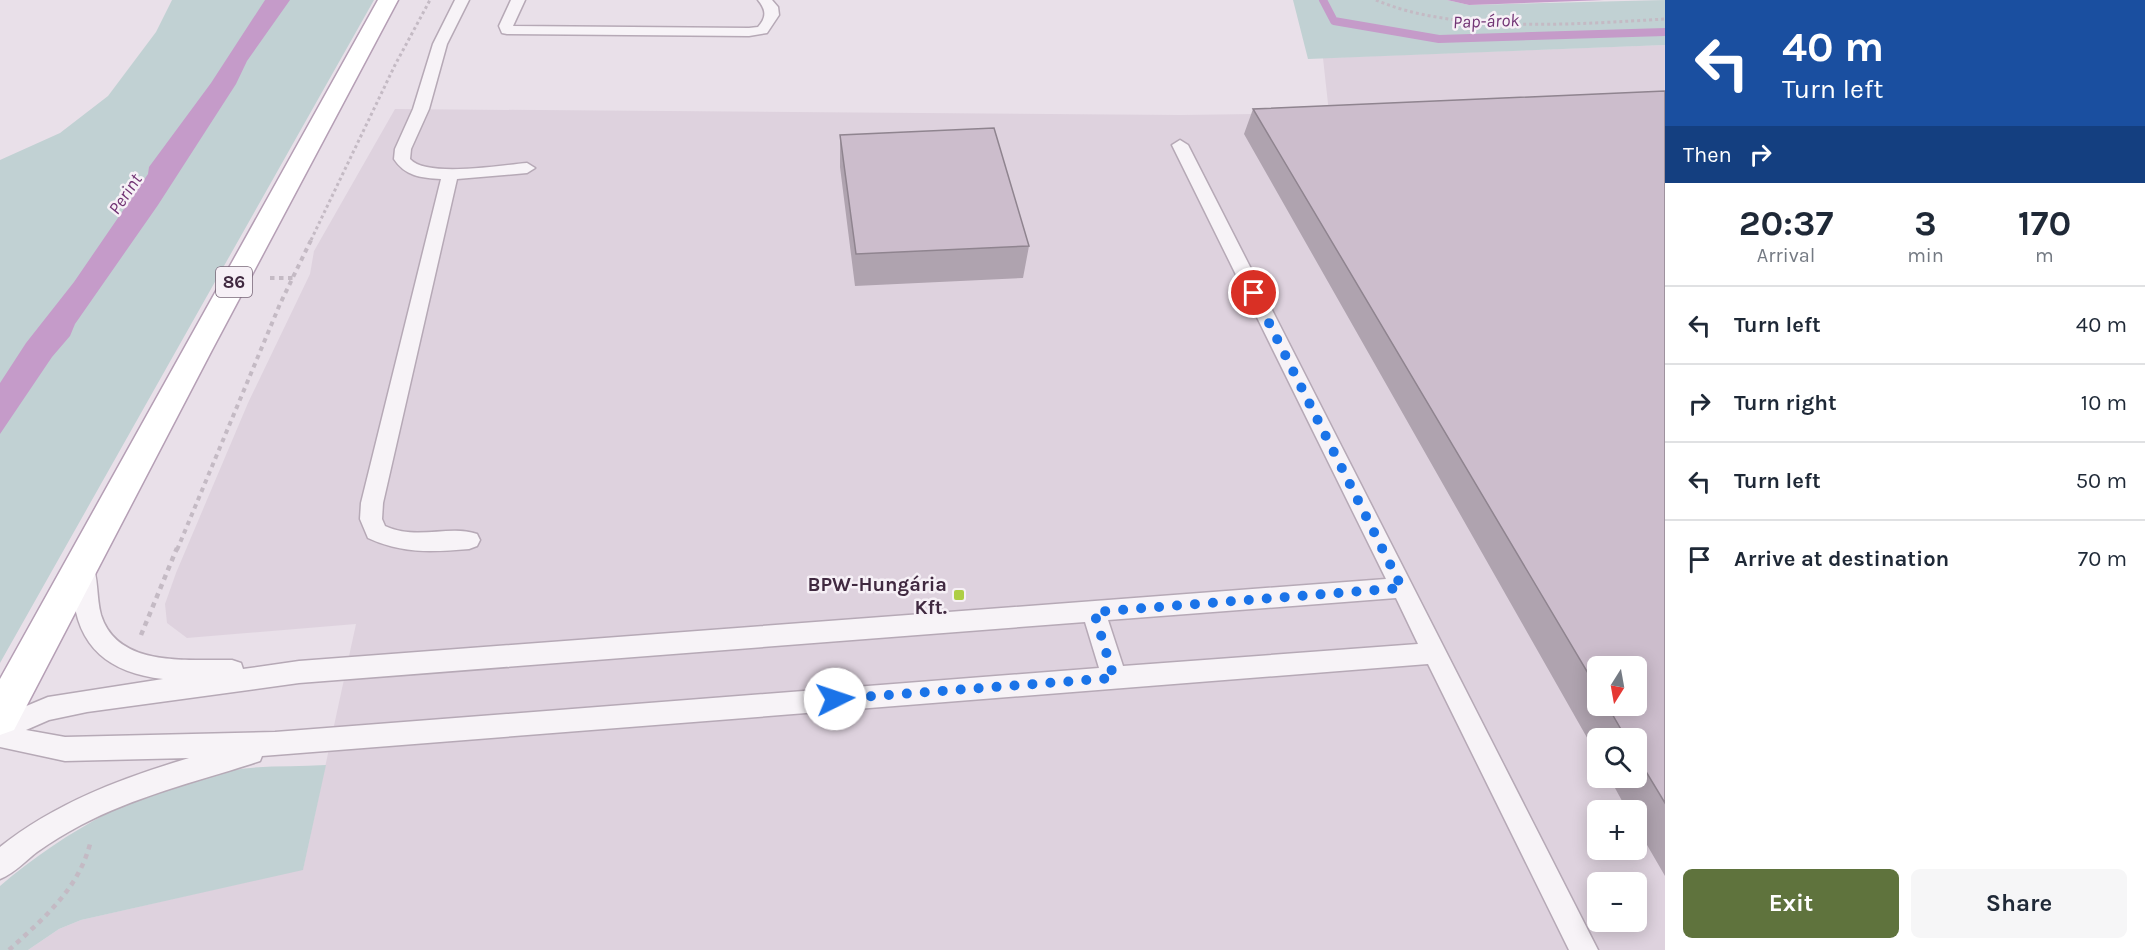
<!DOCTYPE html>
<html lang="en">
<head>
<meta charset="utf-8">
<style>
  :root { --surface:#fff; --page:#f6f6f7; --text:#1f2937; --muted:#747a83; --line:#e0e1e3; --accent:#5f733d }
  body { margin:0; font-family:Karla,sans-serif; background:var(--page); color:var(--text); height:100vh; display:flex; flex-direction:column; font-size:22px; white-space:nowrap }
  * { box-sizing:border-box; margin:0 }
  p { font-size:20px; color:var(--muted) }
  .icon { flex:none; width:33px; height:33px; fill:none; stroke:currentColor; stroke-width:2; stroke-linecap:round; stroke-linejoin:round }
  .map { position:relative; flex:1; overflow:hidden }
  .details { display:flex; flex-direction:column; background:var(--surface); width:480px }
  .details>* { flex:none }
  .hud { background:#1a4fa0; color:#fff; overflow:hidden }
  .needle { width:39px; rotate:191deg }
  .tools { position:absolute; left:1587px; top:656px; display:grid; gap:12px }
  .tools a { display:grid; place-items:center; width:60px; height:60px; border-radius:9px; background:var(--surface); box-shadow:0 3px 15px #0003; font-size:30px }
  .pin { position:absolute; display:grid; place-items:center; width:51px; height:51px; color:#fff; margin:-26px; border:3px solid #fff; border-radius:50%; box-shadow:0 2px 6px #0007 }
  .me { position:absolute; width:66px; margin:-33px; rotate:86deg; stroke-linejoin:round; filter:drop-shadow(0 0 4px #0008) }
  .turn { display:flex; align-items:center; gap:21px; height:126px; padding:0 18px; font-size:27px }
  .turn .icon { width:78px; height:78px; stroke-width:2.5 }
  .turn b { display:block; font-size:42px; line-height:51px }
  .then { display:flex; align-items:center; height:57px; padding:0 18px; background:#0003; gap:12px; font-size:22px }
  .eta { display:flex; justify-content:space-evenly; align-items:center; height:102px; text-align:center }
  .eta b { font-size:36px; font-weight:700; line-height:42px }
  .button { display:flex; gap:12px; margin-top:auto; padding:12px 18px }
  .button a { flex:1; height:69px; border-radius:9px; background:var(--accent); color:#fff; font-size:24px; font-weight:700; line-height:69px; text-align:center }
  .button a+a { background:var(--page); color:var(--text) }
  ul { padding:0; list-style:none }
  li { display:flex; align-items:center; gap:18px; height:78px; padding:0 18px; border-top:2px solid var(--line) }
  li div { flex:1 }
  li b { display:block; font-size:22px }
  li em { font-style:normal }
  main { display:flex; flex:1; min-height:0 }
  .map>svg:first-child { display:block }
  .built { fill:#ded2de; fill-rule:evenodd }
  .green { fill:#c1d1d3 }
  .water { fill:#c59bc9 }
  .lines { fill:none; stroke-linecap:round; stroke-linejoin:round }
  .stream { stroke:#c59bc9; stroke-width:8 }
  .lane-casing { stroke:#b6a9b6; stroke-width:3 }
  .primary-casing { stroke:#b59fb5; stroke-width:3 }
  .path-far2 { stroke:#c4bac4; stroke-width:3; stroke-dasharray:3 3; stroke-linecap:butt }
  .path-far1 { stroke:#c4bac4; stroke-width:4; stroke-dasharray:4.5 4.5; stroke-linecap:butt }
  .path { stroke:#c4bac4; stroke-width:4.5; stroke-dasharray:5 5; stroke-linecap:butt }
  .lane { fill:#f7f3f7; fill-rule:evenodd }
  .primary { fill:#fff; fill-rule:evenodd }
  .wall { fill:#afa3af; fill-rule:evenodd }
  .building { fill:#ccbdcc; stroke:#8f848f; stroke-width:1.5 }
  .route { stroke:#1a73e8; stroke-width:10; stroke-dasharray:0 18 }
  .poi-dot { fill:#aece45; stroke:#f6f0f6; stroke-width:2 }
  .labels { text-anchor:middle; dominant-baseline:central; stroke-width:5; stroke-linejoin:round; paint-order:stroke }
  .far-water-label { font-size:18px; font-style:italic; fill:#713374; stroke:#f6f0f6 }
  .shield { fill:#f6f0f6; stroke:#776577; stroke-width:1.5 }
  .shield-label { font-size:18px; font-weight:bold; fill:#402940 }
  .poi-label { font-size:20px; font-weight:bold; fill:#402940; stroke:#f6f0f6; text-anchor:end }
</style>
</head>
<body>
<main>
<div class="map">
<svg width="1665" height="950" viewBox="0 0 1665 950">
  <rect width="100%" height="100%" fill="#e9e0e9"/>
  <!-- built -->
  <path class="built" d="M 1665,45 L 1665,950 L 28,950 L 59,929 L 81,920 L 303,869 L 356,624 L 187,638 L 167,623 L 165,604 L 176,573 L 248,403 L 310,274 L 314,251 L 395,109 L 1181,115 L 1329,113 L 1323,58 ZM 1598,666 L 1636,666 L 1636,705 L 1598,705 ZM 1598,738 L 1636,738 L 1636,777 L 1598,777 ZM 1598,810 L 1636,810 L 1636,849 L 1598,849 ZM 1598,882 L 1636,882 L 1636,921 L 1598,921 Z"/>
  <!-- green -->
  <path class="green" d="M 172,0 L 374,0 L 0,663 L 0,160 L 60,133 L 108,96 L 156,32 Z
    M 1293,0 L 1447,0 L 1469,5 L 1665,0 L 1665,45 L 1308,59 Z
    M 326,765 L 303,870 L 81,920 L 59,929 L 28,950 L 0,950 L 0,886 C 66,830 148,784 234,770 C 264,765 296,767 326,765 Z"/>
  <!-- water -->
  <path class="water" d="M 265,0 L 290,0 L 247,61 L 236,84 L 158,205 L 75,324 L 70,336 L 52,357 L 0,434 L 0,383 L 26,343 L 74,282 L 148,174 L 149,167 L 211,83 Z
    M 1447,0 L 1604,0 L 1469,5 Z"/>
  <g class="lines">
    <!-- stream -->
    <path class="stream" d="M 1323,0 L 1334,21 L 1439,39 L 1665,32"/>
    <defs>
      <path id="lane" d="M 455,0 L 469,0 L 447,44 L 429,109 L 411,149 L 410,159 C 427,178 501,165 527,163 L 535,168 L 527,173 L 457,179 L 383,503 L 382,519 L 385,526 C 418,541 449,524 477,534 L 480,540 L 477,546 L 469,549 C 433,552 402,554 368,538 L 360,519 L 361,503 L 441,179 C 421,178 405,176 394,159 L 395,149 L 413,109 L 433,44 Z
        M 511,0 L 525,0 L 513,26 L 749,28 L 758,27 C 767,17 766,10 758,0 L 772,0 L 778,7 L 779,15 L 767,33 L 749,36 L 507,34 L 502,33 L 499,26 Z
        M 1180,140 L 1188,145 L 1598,950 L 1569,950 L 1428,664 L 262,756 L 260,761 L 251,764 C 194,782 134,797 81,825 C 66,833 51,842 37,852 C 25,861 15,873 0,879 L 0,847 C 55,803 122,778 189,758 L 65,761 L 0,747 L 0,717 L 48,697 L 163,679 C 110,673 77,648 73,592 C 73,581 70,570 75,560 L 83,557 L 91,560 C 99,577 96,597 101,615 C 118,668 187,659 232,660 L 241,663 L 243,669 L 299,661 L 1386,579 L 1172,145 ZM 1396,598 L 1418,644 L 1123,666 L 1108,620 ZM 1085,622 L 1099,668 L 275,732 L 65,737 L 26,730 L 49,720 L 87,712 L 299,683 Z"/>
      <path id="primary" d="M 378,0 L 398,0 L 212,350 L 14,730 L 0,735 L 0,679 Z"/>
    </defs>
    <!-- lane casing -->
    <use href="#lane" class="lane-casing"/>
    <!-- primary casing -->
    <use href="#primary" class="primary-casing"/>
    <!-- path-far2 -->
    <path class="path-far2" d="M 1376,0 C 1454,34 1580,24 1665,19
      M 311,240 L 395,65 L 430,0"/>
    <!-- path-far1 -->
    <path class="path-far1" d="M 270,278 L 293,278
      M 177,550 L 280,304 L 312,238"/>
    <!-- path -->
    <path class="path" d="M 141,635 L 177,548
      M 9,950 C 44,918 80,888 91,840"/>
    <!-- lane -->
    <use href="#lane" class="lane"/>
    <!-- primary -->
    <use href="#primary" class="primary"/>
  </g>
  <!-- wall -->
  <path class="wall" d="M 1665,91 L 1665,876 L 1636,826 L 1636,810 L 1627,810 L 1609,777 L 1636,777 L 1636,738 L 1598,738 L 1598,757 L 1244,134 L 1253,109 ZM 1598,666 L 1636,705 L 1598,705 Z
    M 840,135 L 1029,246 L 1023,278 L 855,286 L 840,167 Z"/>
  <!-- building -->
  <path class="building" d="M 1665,91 L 1665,803 L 1636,755 L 1636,738 L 1626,738 L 1607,705 L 1636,705 L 1636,666 L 1598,666 L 1598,690 L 1253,109 Z
    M 994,128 L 1029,246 L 856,254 L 840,135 Z"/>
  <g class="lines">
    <!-- route -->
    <path class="route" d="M 835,699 L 1114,678 L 1094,612 L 1402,588 L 1254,293"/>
  </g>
  <!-- markers -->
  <rect class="poi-dot" x="953" y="589" width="12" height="12" rx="3"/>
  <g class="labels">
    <!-- far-water labels -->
    <g class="far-water-label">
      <text transform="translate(1486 21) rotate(-2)">Pap-árok</text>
      <text transform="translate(125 194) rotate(-56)">Perint</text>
    </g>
    <!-- shield labels -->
    <rect class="shield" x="216" y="267" width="36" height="30" rx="4.5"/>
    <g class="shield-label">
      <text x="234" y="282">86</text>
    </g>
    <!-- poi labels -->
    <g class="poi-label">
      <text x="947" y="584">BPW-Hungária<tspan x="947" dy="23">Kft.</tspan></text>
    </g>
  </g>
</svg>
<div class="tools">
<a><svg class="needle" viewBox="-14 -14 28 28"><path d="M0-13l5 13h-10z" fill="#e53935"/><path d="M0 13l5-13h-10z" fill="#747a83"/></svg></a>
<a><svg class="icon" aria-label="search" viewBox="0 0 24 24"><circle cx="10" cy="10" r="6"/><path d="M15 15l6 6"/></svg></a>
<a>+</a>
<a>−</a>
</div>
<div class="pin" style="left:1254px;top:293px;background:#d93025"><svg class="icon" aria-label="arrive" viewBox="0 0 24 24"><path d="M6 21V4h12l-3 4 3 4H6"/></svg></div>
<svg class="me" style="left:835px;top:699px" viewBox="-20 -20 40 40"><circle r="19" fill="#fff"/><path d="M0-13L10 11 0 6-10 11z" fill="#1a73e8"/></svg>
</div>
<section class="details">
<div class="hud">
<div class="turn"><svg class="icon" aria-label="left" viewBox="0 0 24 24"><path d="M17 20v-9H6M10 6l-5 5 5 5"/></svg><div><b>40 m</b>Turn left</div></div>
<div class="then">Then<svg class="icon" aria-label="right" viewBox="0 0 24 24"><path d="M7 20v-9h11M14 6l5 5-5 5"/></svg></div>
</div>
<div class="eta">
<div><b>20:37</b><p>Arrival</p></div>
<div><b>3</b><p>min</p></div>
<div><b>170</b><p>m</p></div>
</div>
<ul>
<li><svg class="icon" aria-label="left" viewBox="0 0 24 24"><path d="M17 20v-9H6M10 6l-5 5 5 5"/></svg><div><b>Turn left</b></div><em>40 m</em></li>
<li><svg class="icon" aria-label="right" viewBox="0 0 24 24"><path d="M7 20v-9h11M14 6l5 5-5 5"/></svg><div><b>Turn right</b></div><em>10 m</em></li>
<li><svg class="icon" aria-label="left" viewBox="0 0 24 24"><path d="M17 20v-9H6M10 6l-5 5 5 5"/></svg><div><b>Turn left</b></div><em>50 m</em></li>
<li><svg class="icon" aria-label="arrive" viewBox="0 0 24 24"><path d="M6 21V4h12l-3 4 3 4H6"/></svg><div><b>Arrive at destination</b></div><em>70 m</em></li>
</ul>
<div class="button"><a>Exit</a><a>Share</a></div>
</section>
</main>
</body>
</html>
